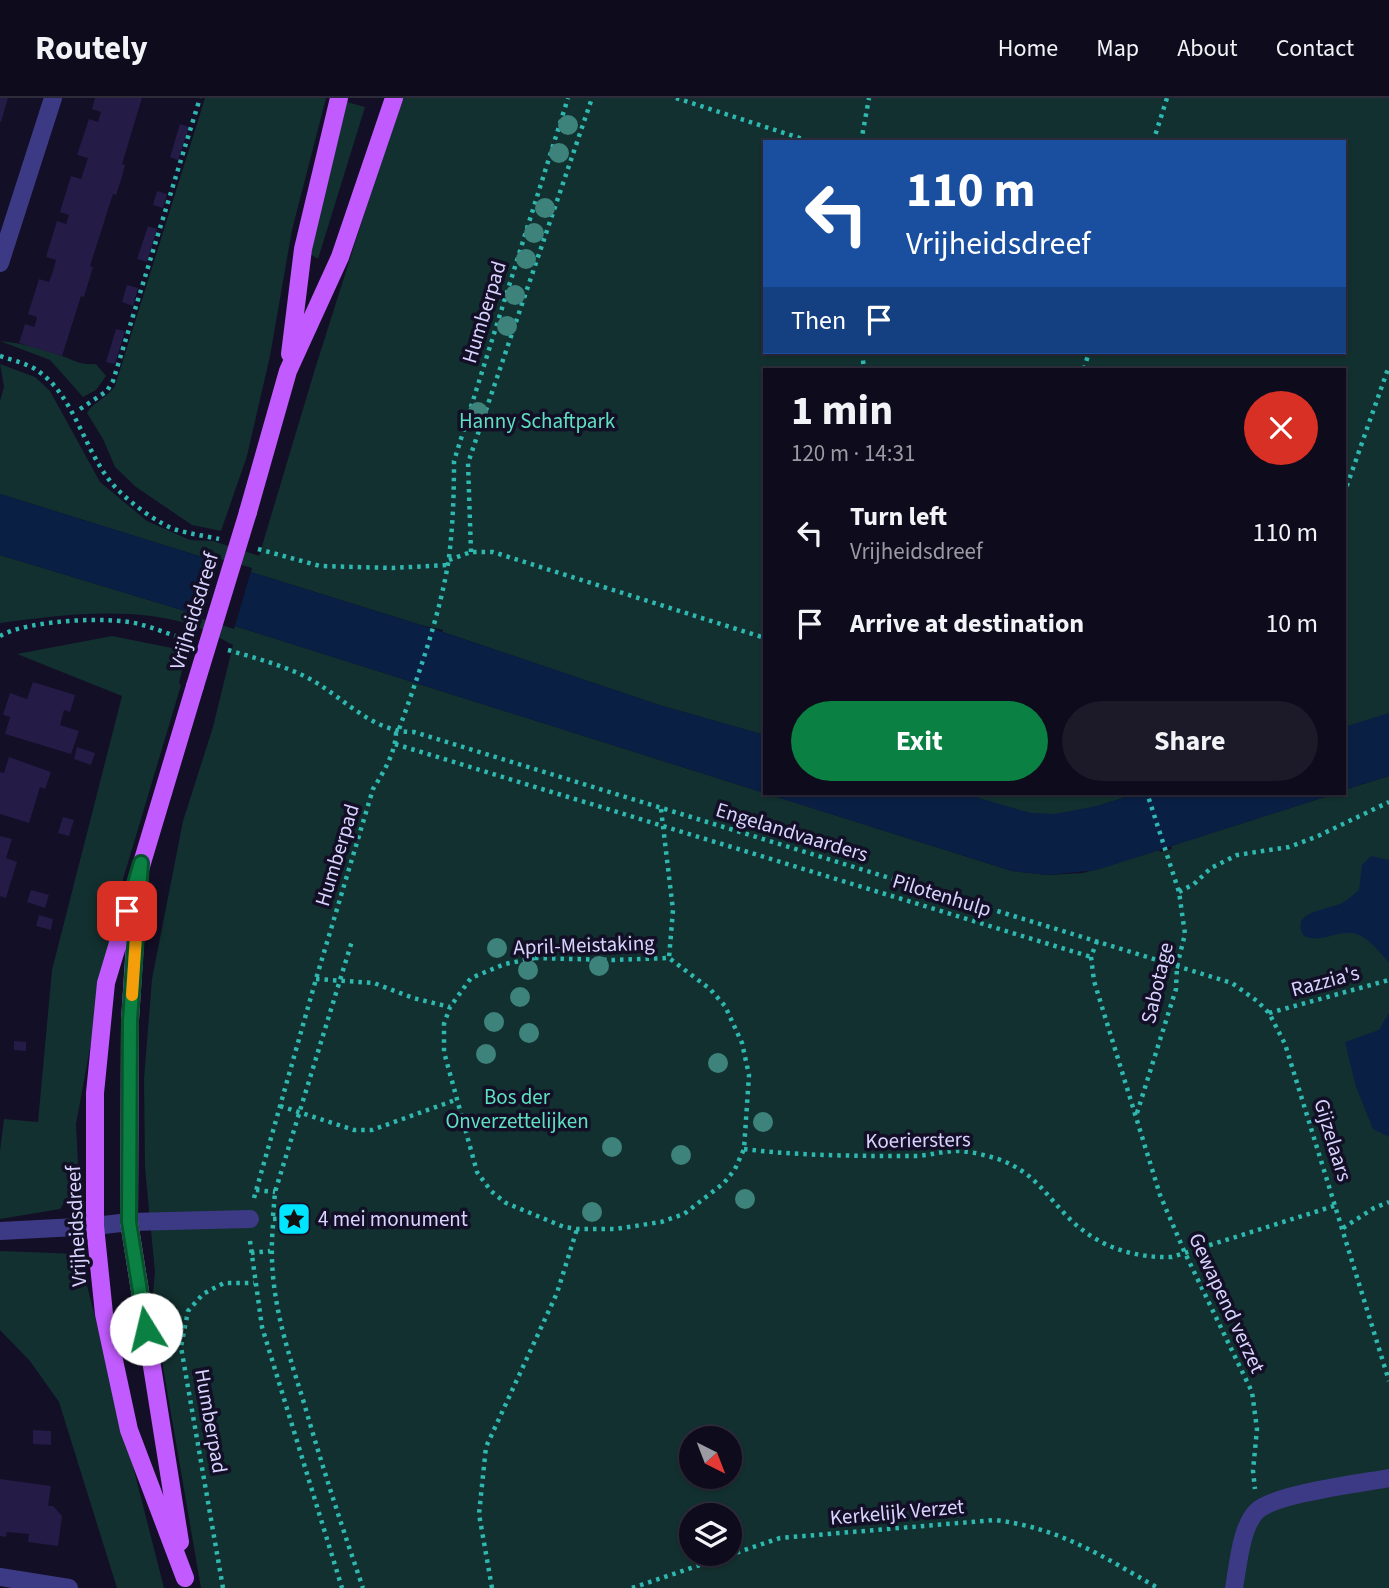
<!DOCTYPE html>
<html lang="en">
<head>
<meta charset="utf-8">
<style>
  :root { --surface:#0e0b1c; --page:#1c1929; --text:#f1f3f6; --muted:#9b9ba3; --line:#2e2b3b; --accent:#0b8043 }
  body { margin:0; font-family:"Source Sans 3",sans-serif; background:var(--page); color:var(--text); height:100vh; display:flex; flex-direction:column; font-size:26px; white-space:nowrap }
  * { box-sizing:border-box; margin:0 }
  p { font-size:23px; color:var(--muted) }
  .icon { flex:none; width:38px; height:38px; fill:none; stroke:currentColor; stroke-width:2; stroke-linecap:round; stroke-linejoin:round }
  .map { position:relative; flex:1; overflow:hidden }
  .side { position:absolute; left:763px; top:270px; width:583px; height:427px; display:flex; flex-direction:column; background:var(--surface); border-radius:0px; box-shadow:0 2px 5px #0004,0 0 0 2px var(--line) }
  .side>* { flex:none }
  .banner { position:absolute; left:763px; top:42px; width:583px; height:214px; border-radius:0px; box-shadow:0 2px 5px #0004,0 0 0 2px var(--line); background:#1a4fa0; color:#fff; overflow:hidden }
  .needle { width:46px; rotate:138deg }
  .fabs { position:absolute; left:679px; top:1328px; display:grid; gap:14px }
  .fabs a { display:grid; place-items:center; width:63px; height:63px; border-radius:50%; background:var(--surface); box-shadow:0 2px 5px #0004,0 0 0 2px var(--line); font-size:35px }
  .pin { position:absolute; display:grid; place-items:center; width:60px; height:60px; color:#fff; margin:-30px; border-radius:14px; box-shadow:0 4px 10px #0006 }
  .me { position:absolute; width:77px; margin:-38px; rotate:351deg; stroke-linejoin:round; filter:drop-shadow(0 0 5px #0008) }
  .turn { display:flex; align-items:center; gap:24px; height:147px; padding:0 28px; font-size:32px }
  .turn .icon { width:91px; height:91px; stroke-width:2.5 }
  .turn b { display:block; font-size:49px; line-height:60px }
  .then { display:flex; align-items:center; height:66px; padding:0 28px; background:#0003; gap:14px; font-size:26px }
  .round { display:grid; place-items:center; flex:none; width:74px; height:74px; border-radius:37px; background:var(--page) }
  .headline { display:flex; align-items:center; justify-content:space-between; height:119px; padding:0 28px }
  h1 { font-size:42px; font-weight:700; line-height:52px }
  .button { display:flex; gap:14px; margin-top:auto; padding:14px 28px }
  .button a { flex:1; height:80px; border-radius:42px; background:var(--accent); color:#fff; font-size:28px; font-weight:700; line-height:80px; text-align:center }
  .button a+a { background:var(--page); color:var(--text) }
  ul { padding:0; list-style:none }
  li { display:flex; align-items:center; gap:21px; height:91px; padding:0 28px }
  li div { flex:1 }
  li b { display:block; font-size:26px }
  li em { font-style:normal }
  header { display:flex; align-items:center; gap:42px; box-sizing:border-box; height:98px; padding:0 35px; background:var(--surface); border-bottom:2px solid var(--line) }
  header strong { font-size:33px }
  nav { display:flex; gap:38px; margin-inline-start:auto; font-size:24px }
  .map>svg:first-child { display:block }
  .green { fill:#12302f; fill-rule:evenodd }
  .water { fill:#0a1f44 }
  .pier { fill:#130f26 }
  .building { fill:#241b47 }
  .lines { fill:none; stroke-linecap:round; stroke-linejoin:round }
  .path { stroke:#2fb8b0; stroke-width:4.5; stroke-dasharray:3.5 5; stroke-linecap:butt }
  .minor { stroke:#3d3a85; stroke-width:18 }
  .major { stroke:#c25bff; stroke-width:18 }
  .major-bridge { stroke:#c25bff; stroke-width:18 }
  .tree { fill:#3d827b }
  .route-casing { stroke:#07532c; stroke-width:18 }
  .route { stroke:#0b8043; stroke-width:12 }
  .slow { stroke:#f59e0b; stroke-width:12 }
  .labels { text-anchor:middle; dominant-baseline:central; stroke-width:7; stroke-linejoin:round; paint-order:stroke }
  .street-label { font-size:21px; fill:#d9d4ff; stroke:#130f26 }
  .park-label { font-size:21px; fill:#5fe0c0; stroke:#130f26 }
  .poi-label { font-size:21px; fill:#d9d4ff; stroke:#130f26; text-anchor:start }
</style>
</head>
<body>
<header>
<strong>Routely</strong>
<nav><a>Home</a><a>Map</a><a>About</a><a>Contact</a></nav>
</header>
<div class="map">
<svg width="1389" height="1490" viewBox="0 0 1389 1490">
  <rect width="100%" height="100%" fill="#130f26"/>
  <!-- green -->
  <path class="green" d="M 205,0 L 326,0 L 292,132 L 270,258 L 247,358 L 221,433 L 192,427 L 136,389 L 115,369 L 103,341 L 87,315 C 92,305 106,301 115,288 Z
    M 401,0 L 1389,0 L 1389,618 L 1344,631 L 1344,271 L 765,271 L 765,637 L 659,607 L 443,534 L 443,532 L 421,527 L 0,396 L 0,303 L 4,289 L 0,266 L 35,279 L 50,293 L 100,384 L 147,423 L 190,442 L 213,443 L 259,458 L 315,271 ZM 765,44 L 1344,44 L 1344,254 L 765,254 Z
    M 347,4 L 365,9 L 318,161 L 310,156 Z
    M 0,243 C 21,245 40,250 59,257 C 75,262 78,267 96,266 L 106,278 L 96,292 L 83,299 L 50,262 Z
    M 0,457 L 238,529 L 1012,773 L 1048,777 L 1083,775 L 1159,752 L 1160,754 L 1172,751 L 1171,748 L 1337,695 L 1344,695 L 1344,692 L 1389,678 L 1389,1490 L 201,1490 L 152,1205 L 155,1174 L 145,1070 L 144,981 L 152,881 L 183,723 L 213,629 L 233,547 C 219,540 204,530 189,526 C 127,508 62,517 0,525 ZM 691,1340 L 730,1340 L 730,1379 L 691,1379 ZM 691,1418 L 730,1418 L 730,1456 L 691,1456 Z
    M 112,538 L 187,553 L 179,585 L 181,587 L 118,798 L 76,1026 L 79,1083 L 60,1111 L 0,1121 L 0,1053 L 4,1021 L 38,1024 L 52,872 L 122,598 L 17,556 Z
    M 961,695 L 1139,695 C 1105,705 1067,721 1031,715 C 1007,711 984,701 961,695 Z
    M 0,1153 L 79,1156 L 164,1490 L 117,1490 L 59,1304 L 30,1263 L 0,1232 Z"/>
  <!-- water -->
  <path class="water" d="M 0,396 L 443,534 L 659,607 L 765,637 L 765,695 L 961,695 L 1031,715 L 1055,716 L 1097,708 L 1139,695 L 1337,695 L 1097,772 L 1048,777 L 1012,773 L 238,529 L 0,457 Z
    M 1389,615 L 1389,678 L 1344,692 L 1344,629 Z
    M 1371,758 L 1389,762 L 1389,864 C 1378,853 1365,834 1348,835 C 1331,835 1321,845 1304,838 C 1289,814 1325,812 1340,806 C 1347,803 1353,797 1359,792 L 1362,767 Z
    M 1389,915 L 1389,1039 L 1373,1031 L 1356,989 L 1345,944 L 1379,932 Z"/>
  <!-- pier -->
  <path class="pier" d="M 217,460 L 252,470 L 234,531 L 199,520 Z"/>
  <!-- building -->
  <path class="building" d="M 0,0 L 8,0 L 1,24 L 0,24 Z
    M 95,0 L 142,0 L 122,66 L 125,67 L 121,82 L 116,97 L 113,96 L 90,168 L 93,169 L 84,199 L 81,198 L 62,258 L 19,245 L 25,226 L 34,229 L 36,224 L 37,219 L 28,216 L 39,181 L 49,184 L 53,173 L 56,162 L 46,159 L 57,123 L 66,126 L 69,117 L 60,114 L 71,78 L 81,81 L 88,60 L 77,57 L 89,21 L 98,24 L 101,14 L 92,11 Z
    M 180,26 L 189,29 L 178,62 L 170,59 Z
    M 157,93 L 167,96 L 163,110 L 153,107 Z
    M 148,128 L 157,131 L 147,164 L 137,161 Z
    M 127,187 L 138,190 L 133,208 L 122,204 Z
    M 116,231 L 125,233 L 115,266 L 106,264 Z
    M 33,584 L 75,597 L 70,614 L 64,612 L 60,627 L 79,633 L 71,656 L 5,636 L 10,619 L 3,617 L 10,595 L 27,601 Z
    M 77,649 L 95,655 L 91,667 L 74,661 Z
    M 9,659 L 51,674 L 45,691 L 40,689 L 29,725 L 0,716 L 0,674 L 4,675 Z
    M 63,719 L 74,722 L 69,738 L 58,735 Z
    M 0,738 L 12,741 L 6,760 L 17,764 L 6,800 L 0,798 Z
    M 31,792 L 49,797 L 45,810 L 27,804 Z
    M 39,817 L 53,821 L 51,832 L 36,828 Z
    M 14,943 L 26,944 L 26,953 L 14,952 Z
    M 33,1332 L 51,1333 L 51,1347 L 33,1346 Z
    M 0,1381 L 51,1388 L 48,1408 L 53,1408 L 62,1418 L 58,1448 L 28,1444 L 29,1436 L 7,1434 L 6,1439 L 0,1438 Z"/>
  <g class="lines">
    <!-- path -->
    <path class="path" d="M 676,0 L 812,44
      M 861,44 L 869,0
      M 1153,44 L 1167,0
      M 862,254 L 864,271
      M 0,258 C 12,262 25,265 35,271 C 77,297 84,359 119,393 C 132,406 160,427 177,432 C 191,436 205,438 219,441
      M 1084,271 L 1089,254
      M 80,311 L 107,293 L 113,283 L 200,0
      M 1344,396 L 1389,268
      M 258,451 L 320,468 L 392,470 L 447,467
      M 471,454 L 468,365 L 592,0
      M 449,462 L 471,454 L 493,454 L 765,540
      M 0,538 C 28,522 108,518 139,526 C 155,530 170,537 186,541
      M 228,552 C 252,559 278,566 300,576 C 339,593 369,635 414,634 L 1232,885 L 1257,903 L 1269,915 L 1285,946 L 1389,1283
      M 395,646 L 1091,859
      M 661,711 L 673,812 L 669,860
      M 1179,794 L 1194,786 L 1211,770 L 1237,757 L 1289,749 L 1318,738 L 1389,704
      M 1097,843 L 1091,859 L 1094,883 L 1160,1097 L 1185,1155 L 1252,1294 L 1257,1331 L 1253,1373 L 1255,1391
      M 535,860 L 612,862 L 669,860 L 710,891 L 725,908 L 742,945 L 749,977 L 744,1051 L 735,1071 L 724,1085 L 684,1116 L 661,1124 L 615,1131 L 577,1131 L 564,1129 L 506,1105 L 491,1093 L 477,1074 L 444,954 L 444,926 L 450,909 L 471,880 L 505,866 Z
      M 316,881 L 374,885 L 413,900 L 450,909
      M 1269,915 L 1389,882
      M 280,1008 L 354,1032 L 372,1032 L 458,1001
      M 1137,1015 L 1176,891 L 1177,868 L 1185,836 L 1179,794 L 1147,695
      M 744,1051 C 801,1058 857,1058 914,1058 C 928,1058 942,1053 956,1053 C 970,1053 985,1057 998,1061 C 1037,1075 1046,1099 1074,1125 C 1102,1150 1135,1160 1172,1159 L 1337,1107
      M 256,1092 L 275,1094
      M 254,1100 L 316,881 L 373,691 C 384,673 395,656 396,635 L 398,634 C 417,581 441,515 449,459 C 453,427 454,395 454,363 L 568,0
      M 273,1118 L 275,1094 L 352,843
      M 273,1121 L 288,1120
      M 273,1127 C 267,1192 285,1244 304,1305 C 322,1368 342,1429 363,1490
      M 1343,1130 L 1374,1110 L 1389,1104
      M 250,1143 L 262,1229 L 342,1490
      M 251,1155 L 270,1153
      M 223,1490 L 181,1249 L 188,1213 L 203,1196 L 224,1185 L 254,1185
      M 492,1490 L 479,1416 L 486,1349 L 557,1195 L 577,1131
      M 632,1490 L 780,1440 L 995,1422 C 1060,1430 1102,1458 1158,1490"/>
    <!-- minor -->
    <path class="minor" d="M 0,165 L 53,0
      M 0,1133 L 95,1128 L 129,1124 L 250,1121
      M 0,1479 L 69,1490
      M 1234,1490 C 1238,1468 1241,1428 1257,1413 C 1274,1396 1362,1385 1389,1380"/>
    <!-- major -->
    <path class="major" d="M 290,256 L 303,151 L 339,0
      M 248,414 L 288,273 L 340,159 L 394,0
      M 138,800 L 130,922 L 129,1124 L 180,1444
      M 185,1480 L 129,1332 L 104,1216 L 95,1128 L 95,995 L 106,885 L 195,588"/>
    <!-- major-bridge -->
    <path class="major-bridge" d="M 195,588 L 248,414"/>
  </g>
  <!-- trees -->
  <g class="tree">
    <circle cx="568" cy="27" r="10"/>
    <circle cx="559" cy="55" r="10"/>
    <circle cx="545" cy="110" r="10"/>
    <circle cx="534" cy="135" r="10"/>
    <circle cx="526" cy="161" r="10"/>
    <circle cx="515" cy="197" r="10"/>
    <circle cx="507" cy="228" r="10"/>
    <circle cx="478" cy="314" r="10"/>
    <circle cx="497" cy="850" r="10"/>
    <circle cx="599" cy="868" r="10"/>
    <circle cx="528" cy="872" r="10"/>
    <circle cx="520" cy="899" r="10"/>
    <circle cx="494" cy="924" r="10"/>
    <circle cx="529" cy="935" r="10"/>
    <circle cx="486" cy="956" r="10"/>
    <circle cx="718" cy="965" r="10"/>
    <circle cx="763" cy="1024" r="10"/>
    <circle cx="612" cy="1049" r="10"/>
    <circle cx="681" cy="1057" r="10"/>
    <circle cx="745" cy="1101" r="10"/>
    <circle cx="592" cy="1114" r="10"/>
  </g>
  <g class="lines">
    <defs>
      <path id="route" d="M 127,813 L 141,765 L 130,922 L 129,1124 L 146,1231"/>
    </defs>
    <!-- route casing -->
    <use href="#route" class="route-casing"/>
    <!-- route -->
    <use href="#route" class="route"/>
    <!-- slow -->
    <path class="slow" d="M 132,897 L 139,794"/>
  </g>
  <!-- icons -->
  <defs>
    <symbol id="sight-square" viewBox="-11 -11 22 22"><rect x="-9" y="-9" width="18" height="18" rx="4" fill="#00e5ff" stroke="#130f26"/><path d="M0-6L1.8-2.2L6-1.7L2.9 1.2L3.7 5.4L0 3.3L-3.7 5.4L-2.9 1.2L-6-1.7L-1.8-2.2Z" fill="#111"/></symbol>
  </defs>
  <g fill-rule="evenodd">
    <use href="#sight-square" x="275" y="1102" width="38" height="38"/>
  </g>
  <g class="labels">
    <!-- street labels -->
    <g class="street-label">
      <text transform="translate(484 214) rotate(-73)">Humberpad</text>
      <text transform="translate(194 513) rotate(-73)">Vrijheidsdreef</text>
      <text transform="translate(792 734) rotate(17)">Engelandvaarders</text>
      <text transform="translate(337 757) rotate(-73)">Humberpad</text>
      <text transform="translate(942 797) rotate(17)">Pilotenhulp</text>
      <text transform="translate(584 847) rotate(-2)">April-Meistaking</text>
      <text transform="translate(1325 883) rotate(-15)">Razzia's</text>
      <text transform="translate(1157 885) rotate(-77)">Sabotage</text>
      <text transform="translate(918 1042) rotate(-1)">Koeriersters</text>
      <text transform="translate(1333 1042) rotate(73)">Gijzelaars</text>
      <text transform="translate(76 1128) rotate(-93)">Vrijheidsdreef</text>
      <text transform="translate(1227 1205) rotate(65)">Gewapend verzet</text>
      <text transform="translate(211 1323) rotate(80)">Humberpad</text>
      <text transform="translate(897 1414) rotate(-5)">Kerkelijk Verzet</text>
    </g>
    <!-- park labels -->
    <g class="park-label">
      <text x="537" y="323">Hanny Schaftpark</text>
      <text x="517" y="999">Bos der<tspan x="517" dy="24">Onverzettelijken</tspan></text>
    </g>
    <!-- poi labels -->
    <g class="poi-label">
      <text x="318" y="1121">4 mei monument</text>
    </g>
  </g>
</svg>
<div class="fabs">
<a><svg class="needle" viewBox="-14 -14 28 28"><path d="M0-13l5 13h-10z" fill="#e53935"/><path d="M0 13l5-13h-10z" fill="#9b9ba3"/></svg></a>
<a><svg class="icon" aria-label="layers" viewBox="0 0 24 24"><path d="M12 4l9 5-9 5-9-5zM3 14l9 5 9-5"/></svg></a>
</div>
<div class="pin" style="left:127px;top:813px;background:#d93025"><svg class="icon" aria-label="arrive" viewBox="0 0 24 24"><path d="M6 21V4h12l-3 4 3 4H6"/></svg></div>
<svg class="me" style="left:146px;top:1231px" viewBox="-20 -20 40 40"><circle r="19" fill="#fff"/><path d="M0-13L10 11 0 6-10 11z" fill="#0b8043"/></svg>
<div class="banner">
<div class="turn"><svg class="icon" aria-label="left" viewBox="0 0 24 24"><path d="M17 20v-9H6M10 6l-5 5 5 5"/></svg><div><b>110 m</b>Vrijheidsdreef</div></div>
<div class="then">Then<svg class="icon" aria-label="arrive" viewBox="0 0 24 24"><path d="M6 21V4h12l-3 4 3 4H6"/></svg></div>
</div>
<section class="side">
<div class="headline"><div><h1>1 min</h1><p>120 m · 14:31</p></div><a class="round" style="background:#d93025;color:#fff"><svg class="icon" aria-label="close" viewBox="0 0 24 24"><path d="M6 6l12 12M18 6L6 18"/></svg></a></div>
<ul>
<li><svg class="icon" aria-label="left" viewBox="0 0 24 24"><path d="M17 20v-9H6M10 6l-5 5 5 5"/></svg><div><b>Turn left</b><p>Vrijheidsdreef</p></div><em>110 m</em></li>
<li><svg class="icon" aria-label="arrive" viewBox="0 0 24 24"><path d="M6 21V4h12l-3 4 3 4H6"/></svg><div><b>Arrive at destination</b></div><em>10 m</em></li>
</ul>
<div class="button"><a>Exit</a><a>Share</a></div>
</section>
</div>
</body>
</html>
